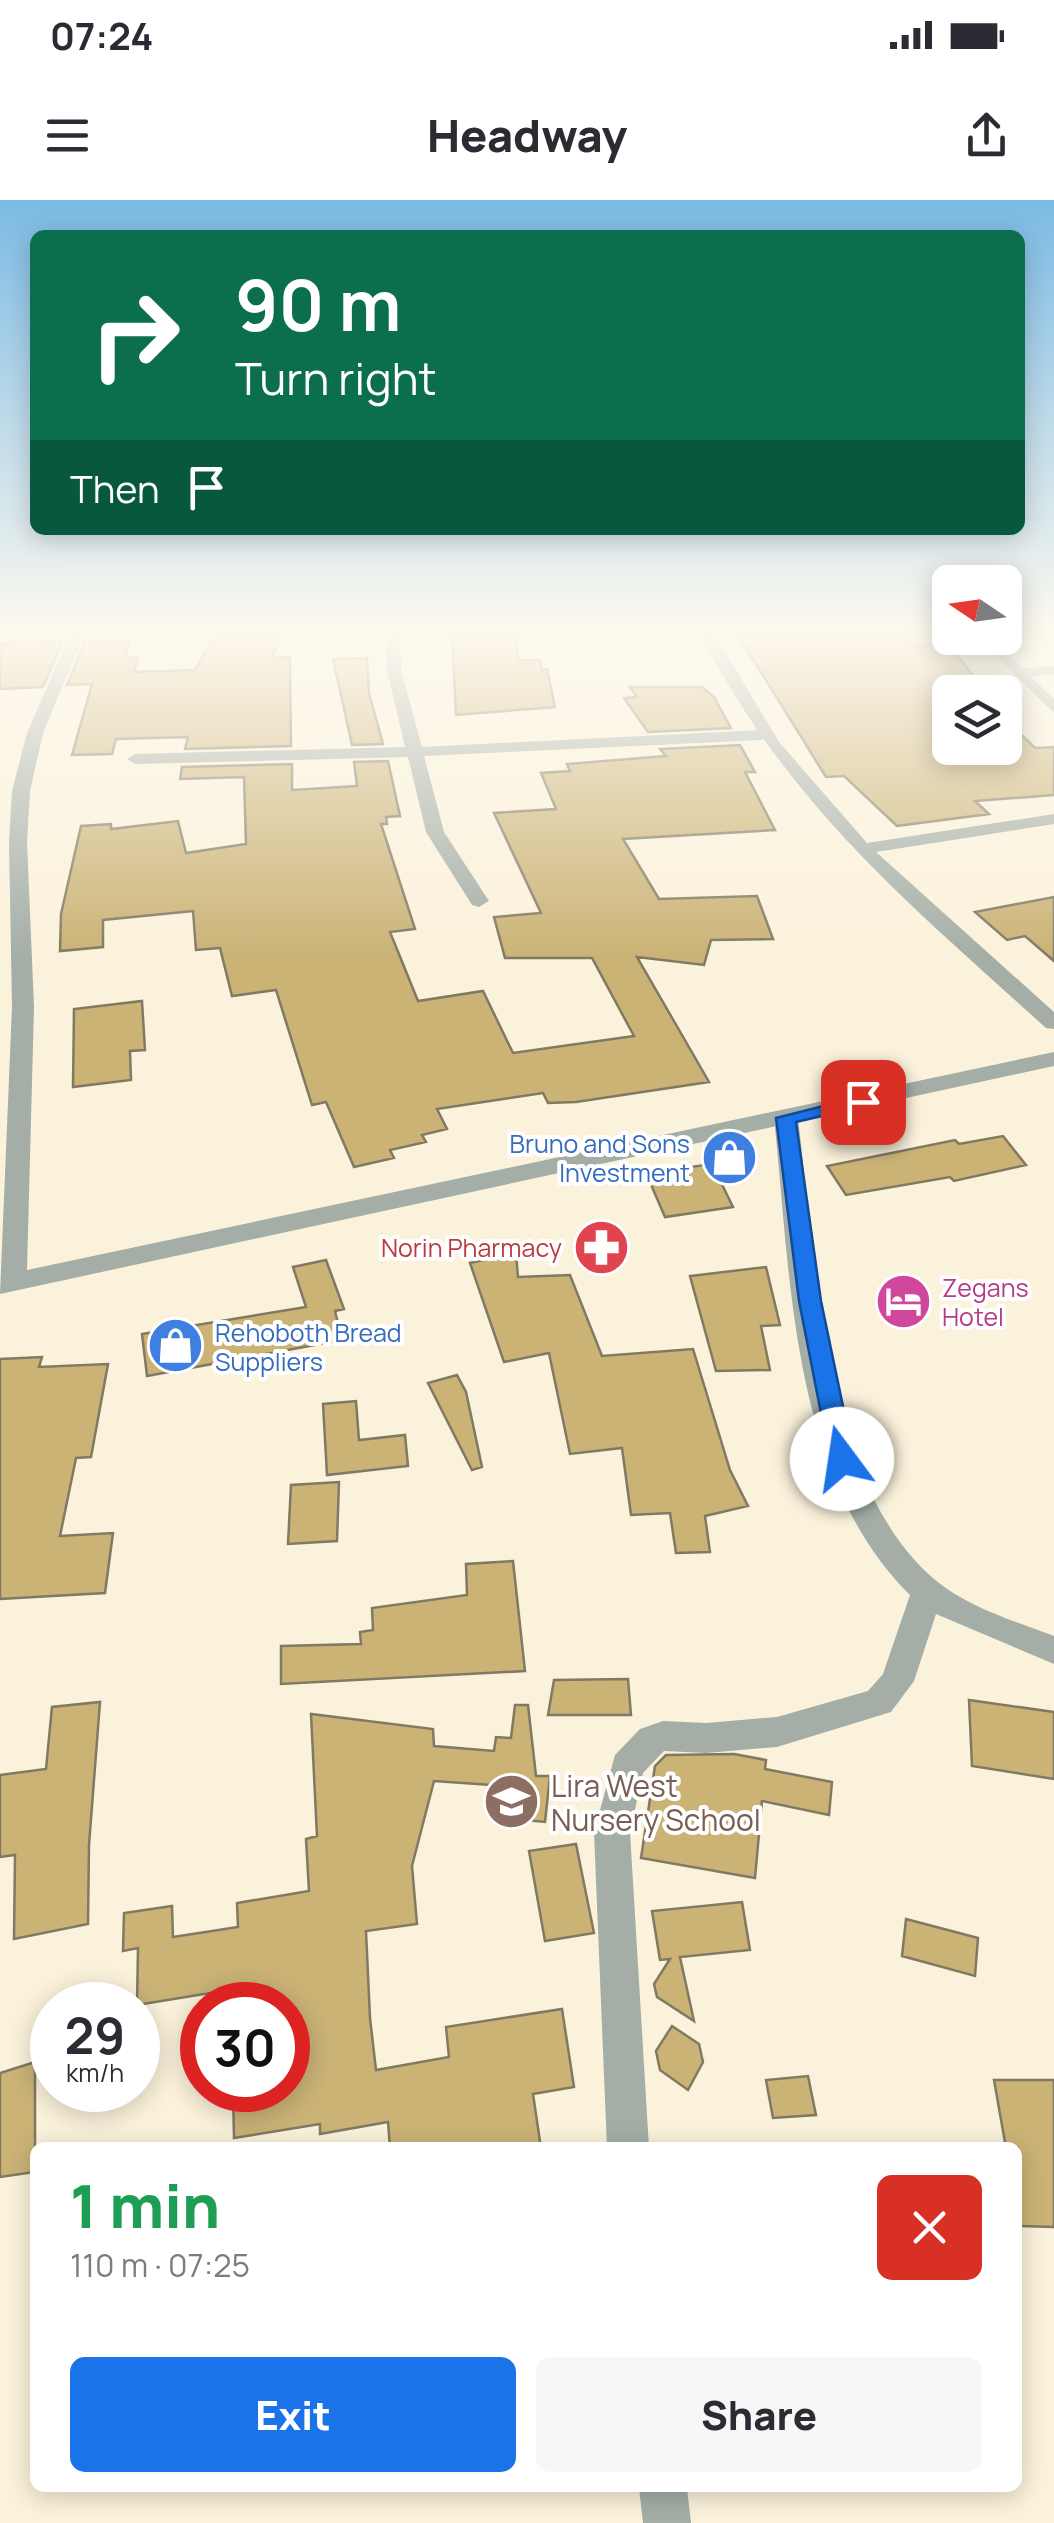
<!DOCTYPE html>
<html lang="en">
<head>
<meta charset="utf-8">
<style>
  :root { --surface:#fff; --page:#f7f7f7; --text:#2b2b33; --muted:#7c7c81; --accent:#1a73e8 }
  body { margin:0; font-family:Manrope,sans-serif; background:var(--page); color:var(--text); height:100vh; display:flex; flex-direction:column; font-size:38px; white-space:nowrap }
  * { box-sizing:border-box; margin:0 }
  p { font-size:32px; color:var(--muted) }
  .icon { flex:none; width:55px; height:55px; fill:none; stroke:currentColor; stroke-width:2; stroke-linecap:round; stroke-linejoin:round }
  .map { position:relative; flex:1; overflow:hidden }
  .panel { position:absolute; left:30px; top:1942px; width:992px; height:350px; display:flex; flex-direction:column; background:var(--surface); border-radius:15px; box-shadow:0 5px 25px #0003 }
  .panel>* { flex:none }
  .hud { position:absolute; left:30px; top:30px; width:995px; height:305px; border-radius:15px; box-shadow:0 5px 25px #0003; background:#0b6e4f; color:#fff; overflow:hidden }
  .needle { width:65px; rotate:283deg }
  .controls { position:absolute; left:932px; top:365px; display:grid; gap:20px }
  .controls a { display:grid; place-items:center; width:90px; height:90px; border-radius:15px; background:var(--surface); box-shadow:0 5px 25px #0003; font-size:50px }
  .speed { position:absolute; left:30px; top:1782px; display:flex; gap:20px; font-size:50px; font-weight:700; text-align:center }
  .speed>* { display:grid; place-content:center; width:130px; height:130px; border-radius:50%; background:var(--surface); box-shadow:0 5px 25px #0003; line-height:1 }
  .speed small { font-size:25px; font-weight:400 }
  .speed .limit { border:15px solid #d22; background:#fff; color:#111 }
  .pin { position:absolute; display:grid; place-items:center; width:85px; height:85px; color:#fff; margin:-42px; border-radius:20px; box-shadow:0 5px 15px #0006 }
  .me { position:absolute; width:110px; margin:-55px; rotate:346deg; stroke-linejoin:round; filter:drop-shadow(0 0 8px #0008) }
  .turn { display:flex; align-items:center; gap:35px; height:210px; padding:0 40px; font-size:45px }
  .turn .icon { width:130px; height:130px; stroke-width:2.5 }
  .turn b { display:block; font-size:70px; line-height:85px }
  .then { display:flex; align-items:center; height:95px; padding:0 40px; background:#0003; gap:20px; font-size:38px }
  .round { display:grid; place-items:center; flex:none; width:105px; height:105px; border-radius:15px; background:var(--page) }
  .overview { display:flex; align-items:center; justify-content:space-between; height:170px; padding:0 40px }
  h1 { font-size:60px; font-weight:800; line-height:75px; color:#1e9e55 }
  .cta { display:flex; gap:20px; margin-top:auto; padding:20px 40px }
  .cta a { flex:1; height:115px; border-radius:15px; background:var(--accent); color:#fff; font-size:40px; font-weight:800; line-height:115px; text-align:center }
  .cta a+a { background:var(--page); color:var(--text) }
  .status { display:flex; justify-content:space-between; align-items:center; height:70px; padding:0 50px; background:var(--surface); direction:ltr }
  .status svg { height:28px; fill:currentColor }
  header { display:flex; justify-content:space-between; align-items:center; height:130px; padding:0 40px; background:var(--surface); font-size:45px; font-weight:800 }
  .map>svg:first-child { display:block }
  .building { fill:#cbb376; stroke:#817964; stroke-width:2.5 }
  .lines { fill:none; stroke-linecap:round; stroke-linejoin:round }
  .minor { fill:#a4aea7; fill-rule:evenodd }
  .tertiary { fill:#a4aea7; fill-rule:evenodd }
  .route { fill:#1a73e8; stroke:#114b97; stroke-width:2.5 }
  .labels { text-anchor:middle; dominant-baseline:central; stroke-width:8; stroke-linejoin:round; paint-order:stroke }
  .shop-label { font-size:25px; fill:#366cbe; stroke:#fff; text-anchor:end }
  .health-label { font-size:25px; fill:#be3a42; stroke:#fff; text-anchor:end }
  .hotel-label { font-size:25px; fill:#b23c85; stroke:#fff; text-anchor:start }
  .near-education-label { font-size:30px; fill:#785e54; stroke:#fff; text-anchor:start }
</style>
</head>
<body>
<div class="status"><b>07:24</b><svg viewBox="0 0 49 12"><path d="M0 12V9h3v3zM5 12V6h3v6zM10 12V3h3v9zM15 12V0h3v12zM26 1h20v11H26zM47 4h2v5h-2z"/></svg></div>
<header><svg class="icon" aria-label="menu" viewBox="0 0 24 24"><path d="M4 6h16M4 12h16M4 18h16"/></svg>Headway<svg class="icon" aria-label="share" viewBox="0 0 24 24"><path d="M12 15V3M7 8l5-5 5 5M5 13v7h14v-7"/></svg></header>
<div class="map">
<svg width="1054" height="2323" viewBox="0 0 1054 2323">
  <rect width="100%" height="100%" fill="#fbf2db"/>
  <!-- building -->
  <path class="building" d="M 452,432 L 517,432 L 518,460 L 540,460 L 542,470 L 547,469 L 555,507 L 456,515 Z
    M 736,432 L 900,432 L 915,445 L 950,445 L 985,492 L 950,492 L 950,548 L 1005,548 L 1005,519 L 1035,548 L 1054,547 L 1054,595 L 975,601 L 989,614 L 897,626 L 844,576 L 826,577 Z
    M 216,433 L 282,435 L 271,458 L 290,457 L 291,546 L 185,549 L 188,537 L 116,539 L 112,554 L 72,555 L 92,484 L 67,485 L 85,442 L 129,442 L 125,458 L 138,457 L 134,472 L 195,470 Z
    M 62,442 L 43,487 L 0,489 L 0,443 Z
    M 367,458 L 369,493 L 383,544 L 352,545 L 333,459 Z
    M 630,487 L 702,487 L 714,497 L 731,528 L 648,532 L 624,498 L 637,497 Z
    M 740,545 L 755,572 L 745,572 L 775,630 L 623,639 L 659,699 L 757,696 L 773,739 L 711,740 L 704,765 L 637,757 L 709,882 L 576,902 L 548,903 L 543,893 L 437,909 L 447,929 L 422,935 L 426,942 L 390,950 L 394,958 L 354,967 L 326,902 L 312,905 L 276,790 L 232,796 L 220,748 L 196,750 L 193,711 L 103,720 L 103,747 L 60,751 L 61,714 L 81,626 L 111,624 L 111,629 L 178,621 L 186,653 L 246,644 L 244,577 L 180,579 L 182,567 L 292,564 L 292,590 L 357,586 L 354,562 L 388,561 L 400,616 L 386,617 L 387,624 L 381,624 L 415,729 L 390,732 L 418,801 L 483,791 L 513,853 L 634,836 L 592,758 L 505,758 L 494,717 L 541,713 L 494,613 L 556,609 L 541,573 L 570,571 L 567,564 L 666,556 L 660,549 Z
    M 1054,697 L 1054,761 L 1025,736 L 1007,740 L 975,712 Z
    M 142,801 L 145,850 L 130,851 L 131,880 L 73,887 L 74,809 Z
    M 1003,936 L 1026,965 L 954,981 L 950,977 L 846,995 L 827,966 L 955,940 L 959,944 Z
    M 712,964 L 733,1007 L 665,1017 L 646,973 Z
    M 516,1053 L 518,1077 L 570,1075 L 602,1156 L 693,1149 L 730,1270 L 748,1306 L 705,1316 L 710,1352 L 676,1353 L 670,1313 L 631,1315 L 622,1248 L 570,1254 L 549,1153 L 504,1162 L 470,1063 Z
    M 326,1060 L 344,1109 L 335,1111 L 342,1140 L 147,1176 L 142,1134 L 306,1107 L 293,1067 Z
    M 766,1067 L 780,1125 L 761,1126 L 770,1170 L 716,1171 L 690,1076 Z
    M 42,1157 L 39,1167 L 108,1164 L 91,1257 L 76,1258 L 60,1336 L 113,1333 L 105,1393 L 0,1399 L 0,1159 Z
    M 457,1175 L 466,1192 L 482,1267 L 472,1270 L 428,1183 Z
    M 356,1201 L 359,1240 L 405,1235 L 408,1266 L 327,1275 L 323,1204 Z
    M 339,1282 L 337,1341 L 288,1344 L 291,1285 Z
    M 513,1361 L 525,1471 L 281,1484 L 281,1446 L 361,1444 L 360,1432 L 373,1430 L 372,1408 L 467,1395 L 466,1364 Z
    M 628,1479 L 631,1515 L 548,1515 L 554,1480 Z
    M 969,1500 L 1054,1512 L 1054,1579 L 972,1566 Z
    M 100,1502 L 89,1645 L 88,1724 L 14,1739 L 15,1655 L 0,1657 L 0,1575 L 46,1569 L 52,1507 Z
    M 515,1505 L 528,1505 L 536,1576 L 550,1576 L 545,1622 L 502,1618 L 506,1586 L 434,1581 L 412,1666 L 417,1724 L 366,1731 L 370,1818 L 376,1870 L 449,1857 L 446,1827 L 562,1809 L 574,1887 L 533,1894 L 541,1948 L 390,1948 L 388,1922 L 320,1934 L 320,1924 L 234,1938 L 233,1890 L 288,1890 L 288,1805 L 254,1805 L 253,1786 L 137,1805 L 138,1748 L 123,1751 L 124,1713 L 172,1706 L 173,1737 L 238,1727 L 237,1703 L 309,1691 L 306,1639 L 317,1636 L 311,1514 L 433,1529 L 434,1546 L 494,1551 L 496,1537 L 511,1538 Z
    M 734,1554 L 766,1560 L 765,1569 L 832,1582 L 829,1615 L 762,1601 L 755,1678 L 641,1658 L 655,1566 L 666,1555 Z
    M 576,1644 L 594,1733 L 545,1741 L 529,1651 Z
    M 742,1702 L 750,1750 L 680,1757 L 694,1821 L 657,1797 L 654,1784 L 670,1759 L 660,1760 L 652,1711 Z
    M 906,1719 L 978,1738 L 975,1776 L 902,1756 Z
    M 672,1826 L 699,1844 L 703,1862 L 688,1890 L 660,1870 L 656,1851 Z
    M 35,1862 L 35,1972 L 0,1977 L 0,1873 Z
    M 808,1876 L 816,1915 L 773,1918 L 766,1880 Z
    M 994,1880 L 1054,1880 L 1054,2027 L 1021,2026 L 1018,1948 L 1006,1948 Z"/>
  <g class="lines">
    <!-- minor -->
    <path class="minor" d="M 386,432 L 400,432 L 401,470 L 422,547 L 761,530 L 769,535 L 761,540 L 424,556 L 444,632 L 489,701 L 479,707 L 472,705 L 426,632 L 408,557 L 135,564 L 127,559 L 135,554 L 405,547 L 387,470 Z
      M 978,438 L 993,438 L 1023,468 L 1054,466 L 1054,474 L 1031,477 L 1054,499 L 1054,513 Z
      M 786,911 L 798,918 C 815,1057 822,1296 943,1386 C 976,1410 1017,1422 1054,1436 L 1054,1464 L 936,1414 L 914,1481 L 891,1512 L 777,1547 L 706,1553 L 664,1551 L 643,1573 L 630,1632 L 649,1948 L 607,1948 L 594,1632 L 615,1555 L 640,1529 L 663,1521 L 706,1523 L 777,1517 L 868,1491 L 883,1474 L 910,1395 C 790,1276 791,1076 774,918 Z
      M 639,2288 L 687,2288 L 691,2323 L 643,2323 Z"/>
    <!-- tertiary -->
    <path class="tertiary" d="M 71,432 L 85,432 L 43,533 L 30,591 L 27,642 L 34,807 L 27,1070 L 1054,852 L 1054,866 L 0,1094 L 12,807 L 9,642 L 12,591 L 27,533 Z
      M 699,432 L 713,432 L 779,542 L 867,643 L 1054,614 L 1054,624 L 876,652 L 1054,812 L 1054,829 L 1046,828 C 906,701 787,604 699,432 Z"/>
  </g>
  <!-- sky -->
  <linearGradient id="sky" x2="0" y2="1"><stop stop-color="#7bbae4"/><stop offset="0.57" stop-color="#fdf9ef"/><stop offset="1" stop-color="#fdf9ef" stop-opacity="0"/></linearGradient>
  <rect width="1054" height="757" fill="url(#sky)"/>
  <!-- route -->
  <path class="route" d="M 863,896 L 869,898 L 869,905 L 796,922 L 821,1101 L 854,1259 L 842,1268 L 830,1259 L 799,1101 L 776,918 Z"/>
  <!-- icons -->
  <defs>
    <symbol id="shop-disc" viewBox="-11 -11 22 22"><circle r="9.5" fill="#3f7fe0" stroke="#fff"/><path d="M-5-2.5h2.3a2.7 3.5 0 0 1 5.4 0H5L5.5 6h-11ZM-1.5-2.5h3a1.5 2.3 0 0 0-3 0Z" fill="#fff"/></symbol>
    <symbol id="pharmacy-disc" viewBox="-11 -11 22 22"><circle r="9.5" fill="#e0444e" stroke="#fff"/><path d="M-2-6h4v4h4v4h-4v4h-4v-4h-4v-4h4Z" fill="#fff"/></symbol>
    <symbol id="hotel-disc" viewBox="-11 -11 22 22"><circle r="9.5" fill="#d1479c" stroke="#fff"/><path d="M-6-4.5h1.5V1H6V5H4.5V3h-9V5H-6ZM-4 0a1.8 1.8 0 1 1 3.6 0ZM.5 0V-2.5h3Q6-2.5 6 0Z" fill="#fff"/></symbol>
    <symbol id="school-disc" viewBox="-11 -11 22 22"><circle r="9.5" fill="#8d6e63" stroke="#fff"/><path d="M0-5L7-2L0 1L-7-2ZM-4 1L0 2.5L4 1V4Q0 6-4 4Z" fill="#fff"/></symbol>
  </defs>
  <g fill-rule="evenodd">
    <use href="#shop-disc" x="698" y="926" width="63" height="63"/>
    <use href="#pharmacy-disc" x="570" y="1016" width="63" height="63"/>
    <use href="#hotel-disc" x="872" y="1070" width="63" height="63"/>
    <use href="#shop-disc" x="144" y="1114" width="63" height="63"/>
    <use href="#school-disc" x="480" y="1570" width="63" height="63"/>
  </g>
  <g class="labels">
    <!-- shop labels -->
    <g class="shop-label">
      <text x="690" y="943">Bruno and Sons<tspan x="690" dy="29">Investment</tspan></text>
      <text x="215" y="1132" text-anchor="start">Rehoboth Bread<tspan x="215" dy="29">Suppliers</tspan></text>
    </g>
    <!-- health labels -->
    <g class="health-label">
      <text x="562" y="1047">Norin Pharmacy</text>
    </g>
    <!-- hotel labels -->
    <g class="hotel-label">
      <text x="942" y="1087">Zegans<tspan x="942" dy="29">Hotel</tspan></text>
    </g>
    <!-- near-education labels -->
    <g class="near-education-label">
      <text x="551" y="1585">Lira West<tspan x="551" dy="34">Nursery School</tspan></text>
    </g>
  </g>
</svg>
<div class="controls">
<a><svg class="needle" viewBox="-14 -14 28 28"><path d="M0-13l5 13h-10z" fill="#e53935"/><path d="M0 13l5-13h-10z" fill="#7c7c81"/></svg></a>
<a><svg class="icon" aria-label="layers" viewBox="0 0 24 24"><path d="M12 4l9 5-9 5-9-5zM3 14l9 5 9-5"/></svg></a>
</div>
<div class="speed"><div>29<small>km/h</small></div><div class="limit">30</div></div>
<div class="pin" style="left:863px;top:902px;background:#d93025"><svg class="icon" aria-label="arrive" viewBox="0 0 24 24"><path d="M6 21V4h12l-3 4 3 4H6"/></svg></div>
<svg class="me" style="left:842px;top:1259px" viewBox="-20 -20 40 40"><circle r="19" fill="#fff"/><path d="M0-13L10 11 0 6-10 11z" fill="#1a73e8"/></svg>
<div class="hud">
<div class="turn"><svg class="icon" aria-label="right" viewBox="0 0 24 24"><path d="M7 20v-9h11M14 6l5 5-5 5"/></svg><div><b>90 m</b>Turn right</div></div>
<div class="then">Then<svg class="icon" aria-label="arrive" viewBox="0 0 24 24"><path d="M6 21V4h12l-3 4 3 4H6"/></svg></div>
</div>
<section class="panel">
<div class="overview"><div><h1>1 min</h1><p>110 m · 07:25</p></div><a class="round" style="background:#d93025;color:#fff"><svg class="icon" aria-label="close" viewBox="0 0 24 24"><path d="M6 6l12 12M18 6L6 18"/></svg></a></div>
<div class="cta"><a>Exit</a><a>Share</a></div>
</section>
</div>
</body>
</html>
